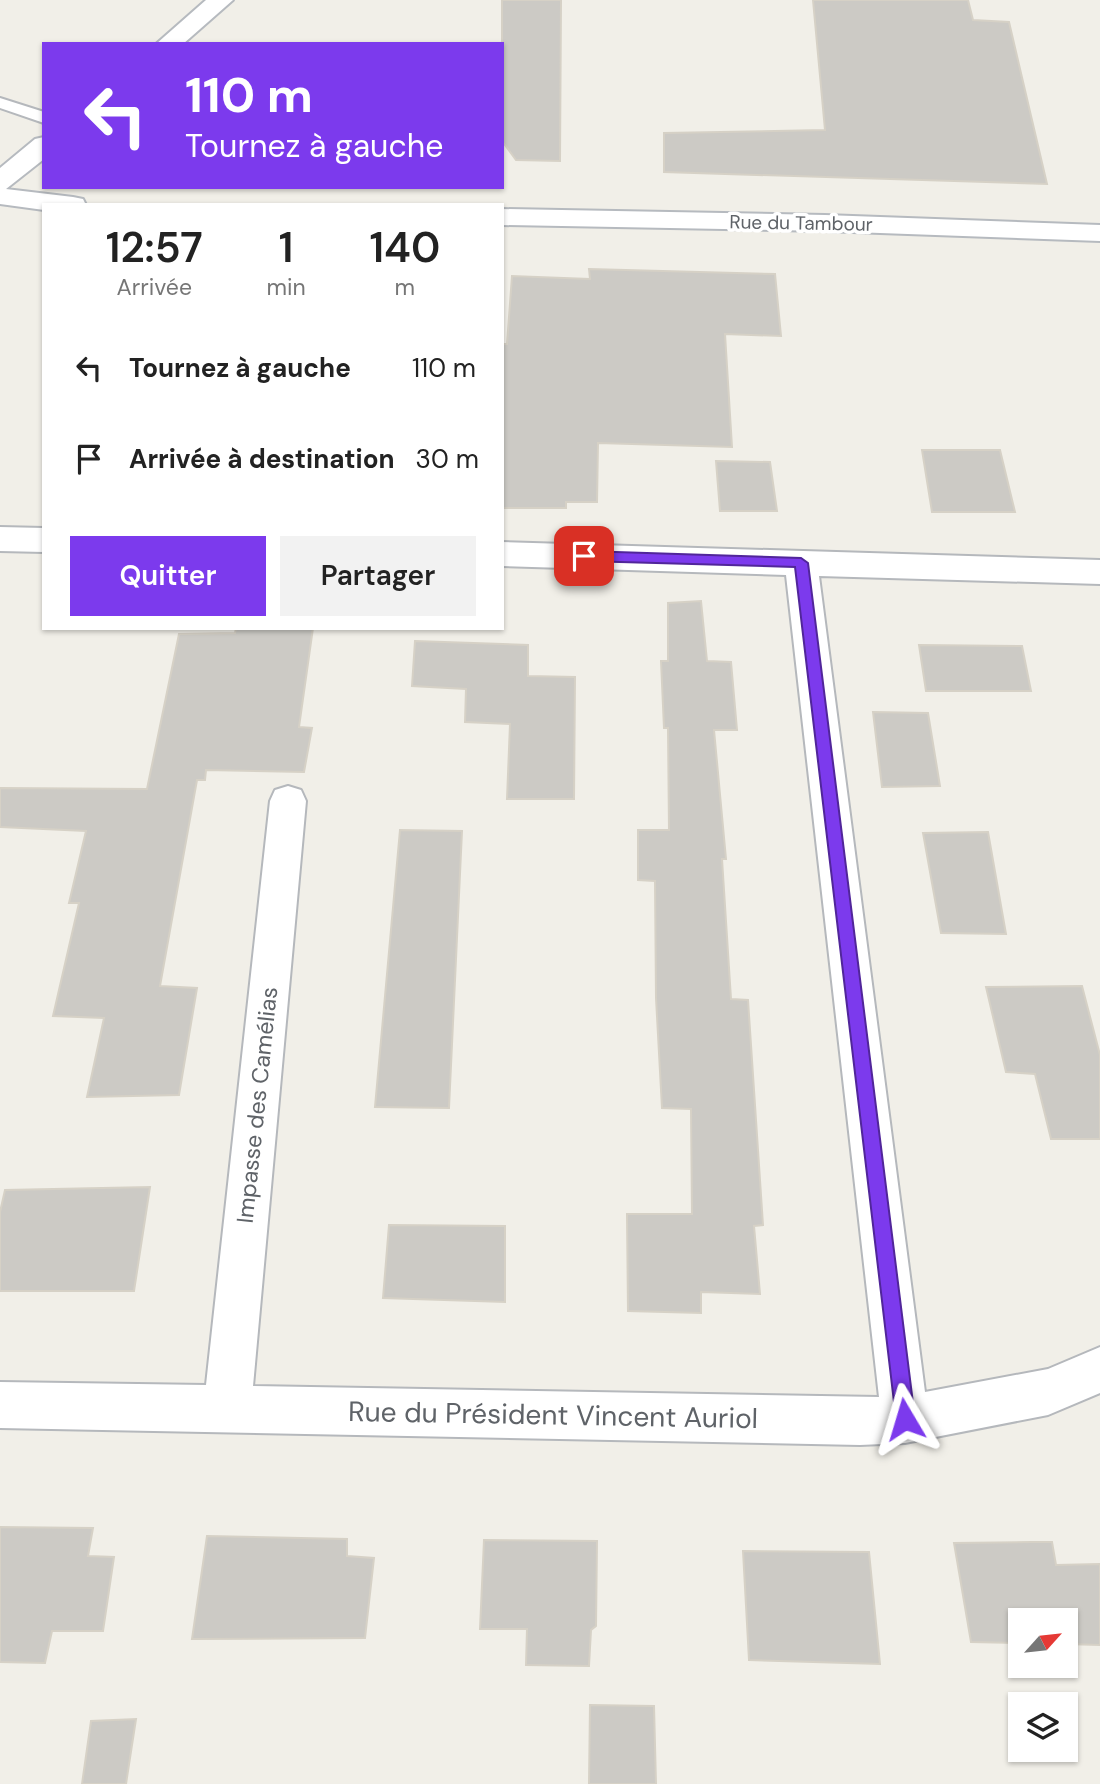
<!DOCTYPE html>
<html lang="fr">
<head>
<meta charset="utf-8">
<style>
  :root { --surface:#fff; --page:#f2f2f2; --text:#222; --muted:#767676; --accent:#7c3aed }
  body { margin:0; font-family:"DM Sans",sans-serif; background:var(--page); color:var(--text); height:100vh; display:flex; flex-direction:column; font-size:26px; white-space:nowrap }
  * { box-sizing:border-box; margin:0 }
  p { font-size:23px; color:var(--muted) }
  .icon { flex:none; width:38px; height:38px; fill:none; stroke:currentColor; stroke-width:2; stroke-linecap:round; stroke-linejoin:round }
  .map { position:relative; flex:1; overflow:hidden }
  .side { position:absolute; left:42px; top:203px; width:462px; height:427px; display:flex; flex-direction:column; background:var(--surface); border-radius:0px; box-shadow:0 2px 5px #0004 }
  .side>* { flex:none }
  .top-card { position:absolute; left:42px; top:42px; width:462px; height:147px; border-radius:0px; box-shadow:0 2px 5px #0004; background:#7c3aed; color:#fff; overflow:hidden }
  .needle { width:46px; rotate:63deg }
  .buttons { position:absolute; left:1008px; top:1608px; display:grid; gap:14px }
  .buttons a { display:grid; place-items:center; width:70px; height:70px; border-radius:0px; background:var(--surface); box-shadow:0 2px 5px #0004; font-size:35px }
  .pin { position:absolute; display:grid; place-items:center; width:60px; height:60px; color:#fff; margin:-30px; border-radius:14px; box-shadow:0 4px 10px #0006 }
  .me { position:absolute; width:77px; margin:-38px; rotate:353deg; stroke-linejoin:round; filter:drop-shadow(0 0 5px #0008) }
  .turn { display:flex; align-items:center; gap:24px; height:147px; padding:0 28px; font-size:32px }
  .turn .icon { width:91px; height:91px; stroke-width:2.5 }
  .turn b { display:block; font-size:49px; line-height:60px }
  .eta { display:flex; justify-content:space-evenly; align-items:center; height:119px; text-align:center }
  .eta b { font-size:42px; font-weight:600; line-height:49px }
  .primary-button { display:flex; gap:14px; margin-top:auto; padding:14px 28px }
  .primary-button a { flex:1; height:80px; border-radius:0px; background:var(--accent); color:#fff; font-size:28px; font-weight:600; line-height:80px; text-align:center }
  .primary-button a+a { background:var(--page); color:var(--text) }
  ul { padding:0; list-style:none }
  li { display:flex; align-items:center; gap:21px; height:91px; padding:0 28px }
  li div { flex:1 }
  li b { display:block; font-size:26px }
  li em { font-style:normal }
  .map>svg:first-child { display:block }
  .building { fill:#cccac5; stroke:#d6d1c6; stroke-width:2 }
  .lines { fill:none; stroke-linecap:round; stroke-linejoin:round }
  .lane-casing { stroke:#b5b8bc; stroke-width:4 }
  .street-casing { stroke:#b5b8bc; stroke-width:4 }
  .secondary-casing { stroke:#b6babf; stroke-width:4 }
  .lane { fill:#fff; fill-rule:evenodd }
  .street { fill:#fff; fill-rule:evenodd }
  .secondary { fill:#fff; fill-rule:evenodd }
  .route { fill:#7c3aed; stroke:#51269a; stroke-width:2 }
  .labels { text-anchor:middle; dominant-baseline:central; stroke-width:7; stroke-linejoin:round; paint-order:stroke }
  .far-street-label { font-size:19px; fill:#5f6368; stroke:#fff }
  .street-label { font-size:23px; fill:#5f6368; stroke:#fff }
  .near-street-label { font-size:28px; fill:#5f6368; stroke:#fff }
</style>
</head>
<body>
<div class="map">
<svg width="1100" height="1784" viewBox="0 0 1100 1784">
  <rect width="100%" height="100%" fill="#f1efe8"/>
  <!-- building -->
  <path class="building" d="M 502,0 L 561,0 L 560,161 L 516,160 L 502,141 Z
    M 813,0 L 968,0 L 973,20 L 1009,22 L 1047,184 L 664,172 L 664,133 L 825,130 Z
    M 589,269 L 775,274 L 781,336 L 725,334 L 732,447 L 598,443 L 597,502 L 566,502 L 566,508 L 502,508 L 502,344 L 507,344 L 512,276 L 590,279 Z
    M 922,450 L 1000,450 L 1015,512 L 932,512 Z
    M 716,461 L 770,462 L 777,511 L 720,511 Z
    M 701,601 L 707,661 L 731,662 L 737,730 L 714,730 L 726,859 L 722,859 L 731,999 L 748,1000 L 763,1225 L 754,1226 L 760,1294 L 701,1292 L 701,1313 L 628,1311 L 627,1214 L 692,1214 L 691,1109 L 662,1108 L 656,998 L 655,881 L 638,880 L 638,830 L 669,830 L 668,728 L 664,728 L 661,661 L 668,661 L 668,603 Z
    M 236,628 L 313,628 L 299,727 L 312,728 L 304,772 L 206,770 L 205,780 L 197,780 L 160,986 L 197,988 L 179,1095 L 87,1097 L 104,1018 L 53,1016 L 79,903 L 69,903 L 86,831 L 0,827 L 0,788 L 147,789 L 179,634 L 235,633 Z
    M 415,641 L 528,645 L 528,676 L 575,677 L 574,799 L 507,799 L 510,724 L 465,722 L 466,689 L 412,686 Z
    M 919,645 L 1022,646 L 1031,691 L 926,691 Z
    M 873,712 L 928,713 L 940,786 L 882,787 Z
    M 400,830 L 462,831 L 449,1108 L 375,1107 Z
    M 988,832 L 1006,934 L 941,933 L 923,833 Z
    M 1082,986 L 1100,1055 L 1100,1139 L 1051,1139 L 1035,1074 L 1006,1072 L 986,987 Z
    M 150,1187 L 134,1291 L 0,1291 L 0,1212 L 5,1190 Z
    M 389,1225 L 505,1226 L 505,1302 L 383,1298 Z
    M 0,1527 L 93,1528 L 88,1556 L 114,1557 L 103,1631 L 52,1631 L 45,1663 L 0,1662 Z
    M 207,1536 L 347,1539 L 347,1556 L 374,1558 L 365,1638 L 192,1639 Z
    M 484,1540 L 597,1541 L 596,1626 L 591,1630 L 589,1666 L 526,1665 L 527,1629 L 480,1629 Z
    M 1031,1542 L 1052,1542 L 1056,1565 L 1100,1564 L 1100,1645 L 1066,1644 L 1066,1620 L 1020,1620 L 1020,1643 L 971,1642 L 954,1543 Z
    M 743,1551 L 869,1552 L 880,1664 L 749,1660 Z
    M 590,1705 L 654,1706 L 656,1784 L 589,1784 Z
    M 136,1719 L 126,1784 L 82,1784 L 91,1721 Z"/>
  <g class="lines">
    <defs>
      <path id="lane" d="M 0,98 L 44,112 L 44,123 L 0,108 Z"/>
      <path id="street" d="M 0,527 L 44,528 L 44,552 L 0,551 Z
        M 502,542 L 1100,560 L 1100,584 L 819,576 L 925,1392 L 1048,1369 L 1100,1347 L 1100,1393 L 1048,1415 L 905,1443 L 860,1445 L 0,1428 L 0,1382 L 206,1385 L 270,801 L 275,790 L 288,786 L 301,790 L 306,801 L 253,1386 L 879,1397 L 786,575 L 502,566 Z"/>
      <path id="secondary" d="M 206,0 L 233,0 L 183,44 L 156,44 Z
        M 44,137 L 44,159 L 6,189 L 73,197 L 83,199 L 86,205 L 44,205 L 44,210 L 0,204 L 0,168 L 35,139 Z
        M 502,209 L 825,215 L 1100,225 L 1100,241 L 825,231 L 502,225 Z"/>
    </defs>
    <!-- lane casing -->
    <use href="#lane" class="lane-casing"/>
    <!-- street casing -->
    <use href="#street" class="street-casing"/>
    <!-- secondary casing -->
    <use href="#secondary" class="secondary-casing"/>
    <!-- lane -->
    <use href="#lane" class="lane"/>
    <!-- street -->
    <use href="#street" class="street"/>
    <!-- secondary -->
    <use href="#secondary" class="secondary"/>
  </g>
  <!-- route -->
  <path class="route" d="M 584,551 L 801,558 L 808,563 L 915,1419 L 912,1425 L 905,1428 L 899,1425 L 896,1419 L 795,567 L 584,561 L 577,556 Z"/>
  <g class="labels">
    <!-- far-street labels -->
    <g class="far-street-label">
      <text transform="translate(801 223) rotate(1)">Rue du Tambour</text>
    </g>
    <!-- street labels -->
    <g class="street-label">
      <text transform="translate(257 1105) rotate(-84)">Impasse des Camélias</text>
    </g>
    <!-- near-street labels -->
    <g class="near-street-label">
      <text transform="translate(553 1415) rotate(1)">Rue du Président Vincent Auriol</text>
    </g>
  </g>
</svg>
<div class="buttons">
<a><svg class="needle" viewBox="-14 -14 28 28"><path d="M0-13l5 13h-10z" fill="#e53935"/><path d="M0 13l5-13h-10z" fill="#767676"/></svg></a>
<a><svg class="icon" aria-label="layers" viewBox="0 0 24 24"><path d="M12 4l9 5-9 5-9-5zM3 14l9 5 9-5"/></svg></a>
</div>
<div class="pin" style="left:584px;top:556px;background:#d93025"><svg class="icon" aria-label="arrive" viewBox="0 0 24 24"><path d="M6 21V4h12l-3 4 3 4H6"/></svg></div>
<svg class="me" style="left:905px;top:1419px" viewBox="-20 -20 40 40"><path d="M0-17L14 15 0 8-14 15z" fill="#7c3aed" stroke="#fff" stroke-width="4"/></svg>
<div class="top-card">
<div class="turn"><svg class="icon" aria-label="left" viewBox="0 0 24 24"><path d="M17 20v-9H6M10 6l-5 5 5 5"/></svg><div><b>110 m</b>Tournez à gauche</div></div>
</div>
<section class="side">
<div class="eta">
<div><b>12:57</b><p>Arrivée</p></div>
<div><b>1</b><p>min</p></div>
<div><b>140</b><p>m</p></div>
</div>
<ul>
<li><svg class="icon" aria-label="left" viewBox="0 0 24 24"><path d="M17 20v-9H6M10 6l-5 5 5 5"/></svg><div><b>Tournez à gauche</b></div><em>110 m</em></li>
<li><svg class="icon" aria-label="arrive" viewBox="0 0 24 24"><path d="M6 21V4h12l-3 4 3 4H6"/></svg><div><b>Arrivée à destination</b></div><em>30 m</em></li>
</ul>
<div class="primary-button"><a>Quitter</a><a>Partager</a></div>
</section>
</div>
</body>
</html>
